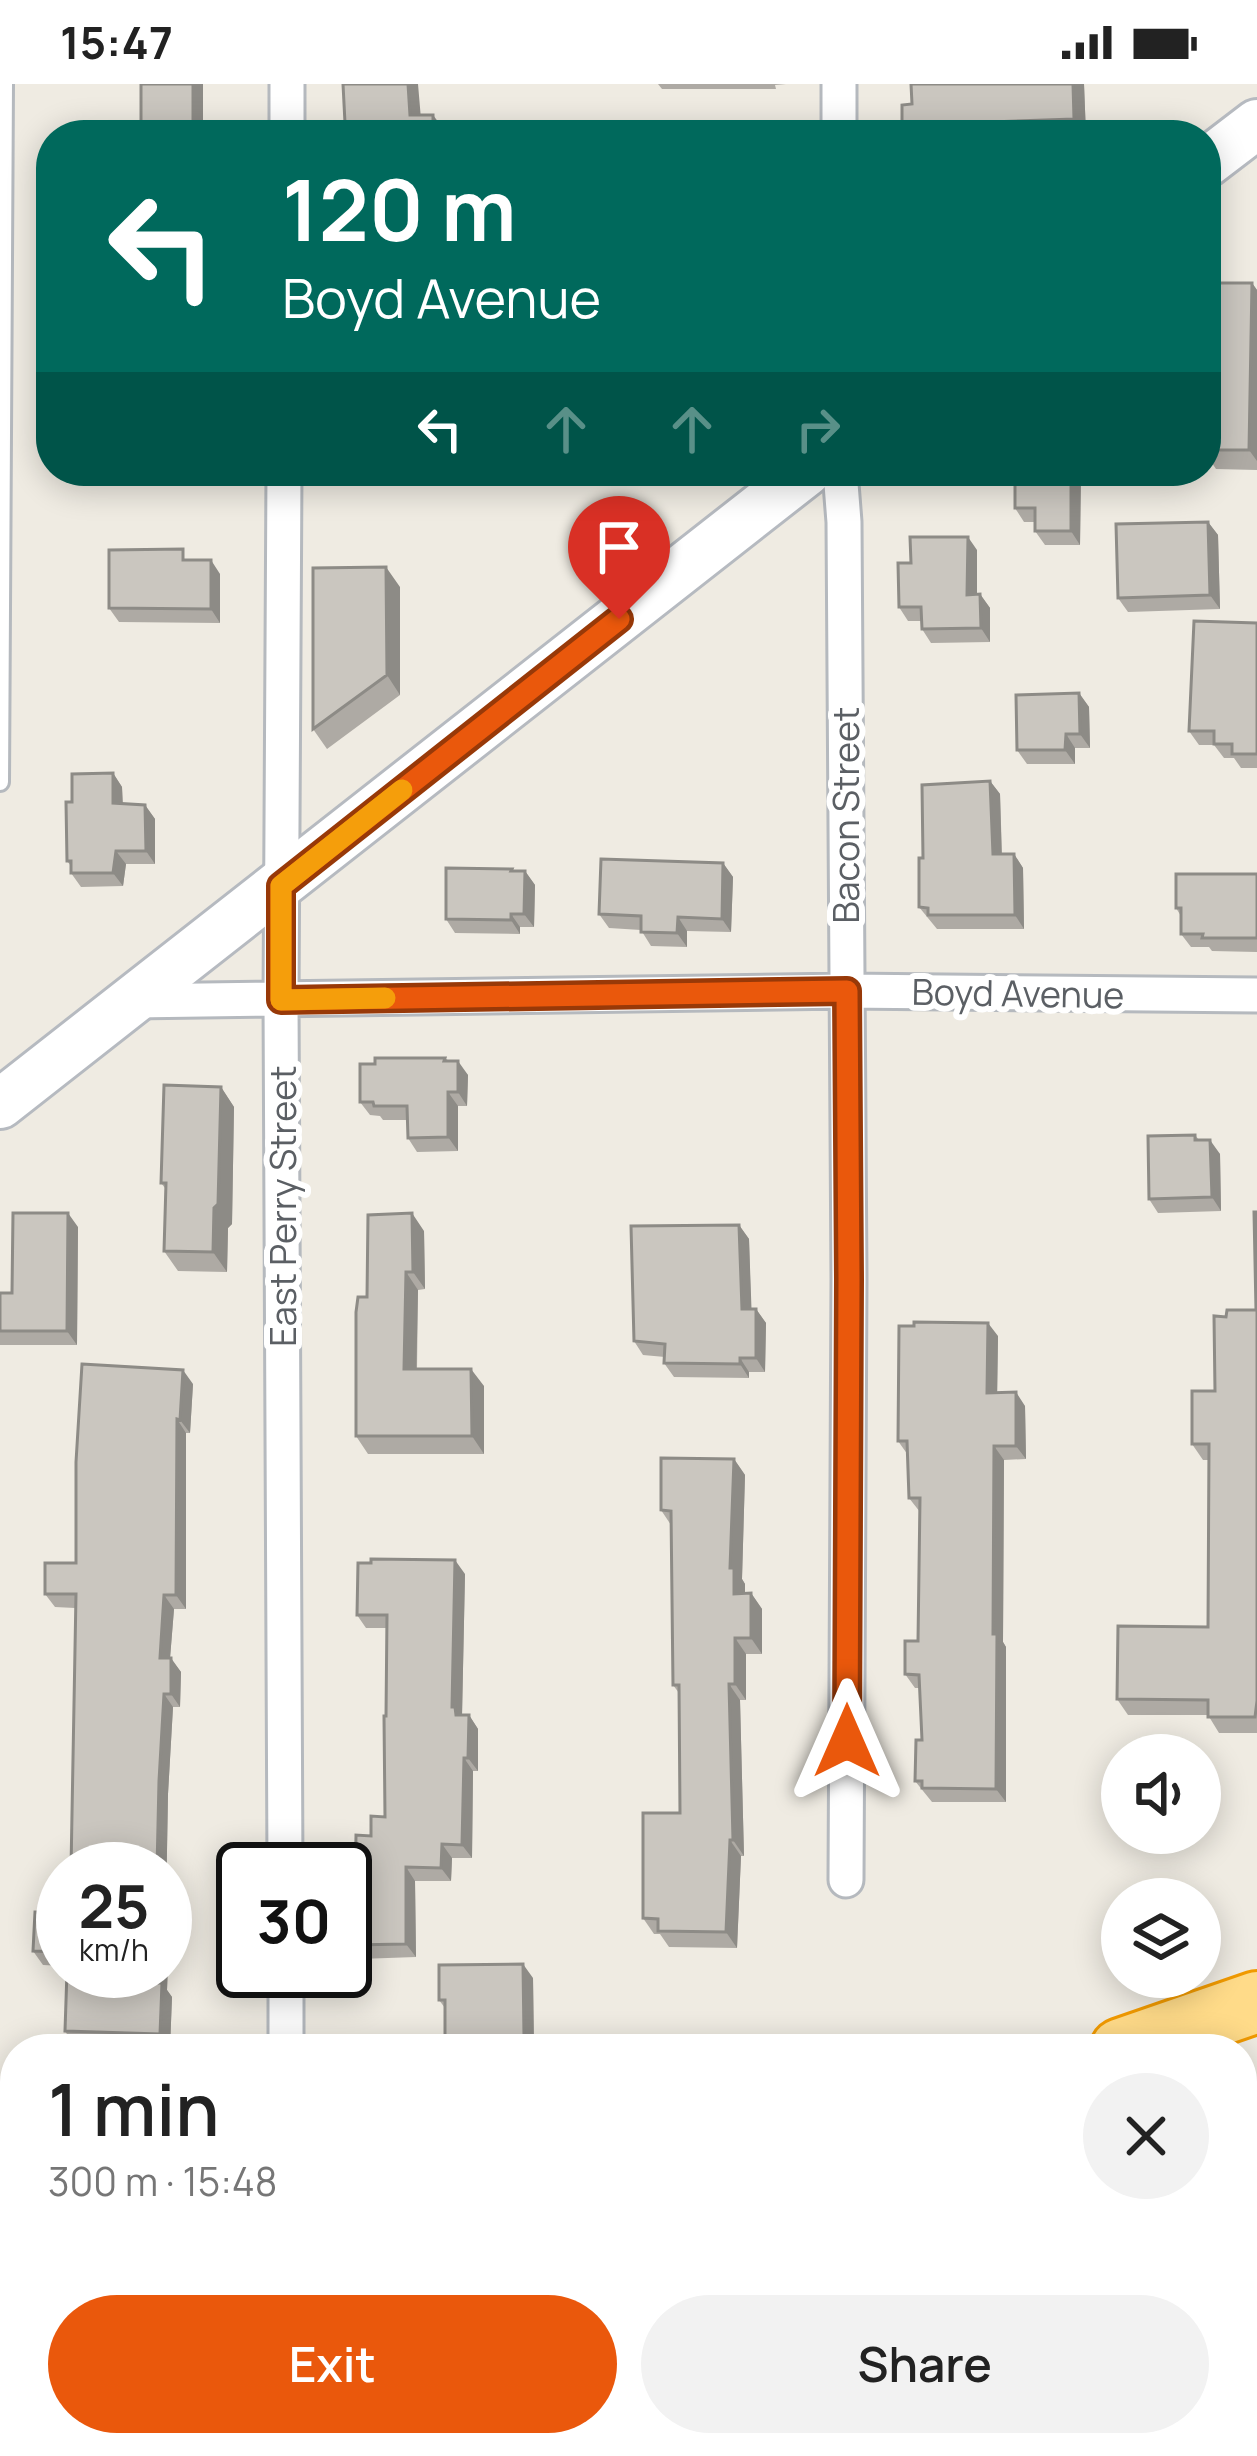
<!DOCTYPE html>
<html lang="en">
<head>
<meta charset="utf-8">
<style>
  :root { --surface:#fff; --page:#f2f2f2; --text:#222; --muted:#767676; --accent:#ea580c }
  body { margin:0; font-family:Manrope,sans-serif; background:var(--page); color:var(--text); height:100vh; display:flex; flex-direction:column; font-size:45px; white-space:nowrap }
  * { box-sizing:border-box; margin:0 }
  p { font-size:39px; color:var(--muted) }
  .icon { flex:none; width:66px; height:66px; fill:none; stroke:currentColor; stroke-width:2; stroke-linecap:round; stroke-linejoin:round }
  .map { position:relative; flex:1; overflow:hidden }
  .drawer { position:absolute; left:0px; top:1950px; width:1257px; height:423px; display:flex; flex-direction:column; background:var(--surface); border-radius:48px 48px 0 0; box-shadow:0 6px 30px #0003 }
  .drawer>* { flex:none }
  .top-card { position:absolute; left:36px; top:36px; width:1185px; height:366px; border-radius:48px; box-shadow:0 6px 30px #0003; background:#00695c; color:#fff; overflow:hidden }
  .tools { position:absolute; left:1101px; top:1650px; display:grid; gap:24px }
  .tools a { display:grid; place-items:center; width:120px; height:120px; border-radius:50%; background:var(--surface); box-shadow:0 6px 30px #0003; font-size:60px }
  .speed { position:absolute; left:36px; top:1758px; display:flex; gap:24px; font-size:60px; font-weight:700; text-align:center }
  .speed>* { display:grid; place-content:center; width:156px; height:156px; border-radius:50%; background:var(--surface); box-shadow:0 6px 30px #0003; line-height:1 }
  .speed small { font-size:30px; font-weight:400 }
  .speed .limit { border:6px solid #111; border-radius:18px; background:#fff; color:#111 }
  .pin { position:absolute; display:grid; place-items:center; width:102px; height:102px; color:#fff; margin:-123px -51px; border-radius:50% 50% 50% 0; rotate:-45deg; box-shadow:0 0 12px #0007 }
  .pin .icon { rotate:45deg }
  .me { position:absolute; width:132px; margin:-66px; rotate:0deg; stroke-linejoin:round; filter:drop-shadow(0 0 9px #0008) }
  .turn { display:flex; align-items:center; gap:42px; height:252px; padding:0 48px; font-size:54px }
  .turn .icon { width:156px; height:156px; stroke-width:2.5 }
  .turn b { display:block; font-size:84px; line-height:102px }
  .lanes { display:flex; align-items:center; height:114px; padding:0 48px; background:#0003; justify-content:center; gap:60px; direction:ltr }
  .lanes .off { opacity:.35 }
  .round { display:grid; place-items:center; flex:none; width:126px; height:126px; border-radius:63px; background:var(--page) }
  .head { display:flex; align-items:center; justify-content:space-between; height:204px; padding:0 48px }
  h1 { font-size:72px; font-weight:600; line-height:90px }
  .cta { display:flex; gap:24px; margin-top:auto; padding:24px 48px }
  .cta a { flex:1; height:138px; border-radius:72px; background:var(--accent); color:#fff; font-size:48px; font-weight:600; line-height:138px; text-align:center }
  .cta a+a { background:var(--page); color:var(--text) }
  .status { display:flex; justify-content:space-between; align-items:center; height:84px; padding:0 60px; background:var(--surface); direction:ltr }
  .status svg { height:33px; fill:currentColor }
  .map>svg:first-child { display:block }
  .lines { fill:none; stroke-linecap:round; stroke-linejoin:round }
  .lane-casing { stroke:#b5b9be; stroke-width:22 }
  .street-casing { stroke:#b5b9be; stroke-width:39 }
  .secondary-casing { stroke:#b6bac0; stroke-width:54 }
  .highway-casing { stroke:#f19a00; stroke-width:66 }
  .lane { stroke:#fff; stroke-width:16 }
  .street { stroke:#fff; stroke-width:33 }
  .secondary { stroke:#fff; stroke-width:48 }
  .highway { stroke:#ffdb89; stroke-width:60 }
  .wall { fill:#aeaaa4 }
  .shaded-wall { fill:#8d8b86 }
  .building { fill:#cac6bf; stroke:#8d8b86; stroke-width:3 }
  .route-casing { stroke:#983908; stroke-width:30 }
  .route { stroke:#ea580c; stroke-width:21 }
  .slow { stroke:#f59e0b; stroke-width:21 }
  .labels { text-anchor:middle; dominant-baseline:central; stroke-width:12; stroke-linejoin:round; paint-order:stroke }
  .street-label { font-size:36px; fill:#5b5f64; stroke:#fff }
</style>
</head>
<body>
<div class="status"><b>15:47</b><svg viewBox="0 0 49 12"><path d="M0 12V9h3v3zM5 12V6h3v6zM10 12V3h3v9zM15 12V0h3v12zM26 1h20v11H26zM47 4h2v5h-2z"/></svg></div>
<div class="map">
<svg width="1257" height="2372" viewBox="0 0 1257 2372">
  <rect width="100%" height="100%" fill="#efebe2"/>
  <g class="lines">
    <defs>
      <path id="lane" d="M 0,698 L 4,0"/>
      <path id="street" d="M 287,51 L 287,0
        M 839,51 L 839,0
        M 284,387 L 281,916 L 285,1785
        M 840,387 L 844,438 L 849,1195 L 846,1796
        M 132,917 L 846,907 L 1257,911
        M 286,1887 L 286,1965"/>
      <path id="secondary" d="M 1206,79 L 1257,40
        M 0,1020 L 807,387"/>
      <path id="highway" d="M 1121,1965 L 1257,1918
        M 1242,2071 L 1257,2066
        M 130,2372 L 155,2358
        M 433,2372 L 464,2358"/>
    </defs>
    <!-- lane casing -->
    <use href="#lane" class="lane-casing"/>
    <!-- street casing -->
    <use href="#street" class="street-casing"/>
    <!-- secondary casing -->
    <use href="#secondary" class="secondary-casing"/>
    <!-- highway casing -->
    <use href="#highway" class="highway-casing"/>
    <!-- lane -->
    <use href="#lane" class="lane"/>
    <!-- street -->
    <use href="#street" class="street"/>
    <!-- secondary -->
    <use href="#secondary" class="secondary"/>
    <!-- highway -->
    <use href="#highway" class="highway"/>
  </g>
  <!-- wall -->
  <path class="wall" d="M 658,0 L 786,0 L 775,1 L 776,5 L 662,5 Z
    M 911,0 L 1084,0 L 1086,51 L 898,51 L 912,20 Z
    M 1252,199 L 1257,206 L 1257,386 L 1216,385 L 1206,370 L 1206,214 L 1213,213 Z
    M 1015,387 L 1081,387 L 1080,461 L 1045,461 L 1035,447 L 1035,438 L 1024,438 L 1015,424 Z
    M 1208,438 L 1218,451 L 1220,525 L 1128,528 L 1118,514 Z
    M 977,466 L 977,510 L 980,510 L 990,524 L 990,558 L 931,559 L 922,545 L 922,537 L 908,537 L 899,523 L 911,479 Z
    M 190,476 L 220,490 L 220,539 L 119,538 L 109,524 Z
    M 400,503 L 400,611 L 327,665 L 313,645 Z
    M 1257,539 L 1257,684 L 1241,684 L 1234,674 L 1224,674 L 1214,661 L 1199,661 L 1189,647 Z
    M 1079,609 L 1089,623 L 1090,664 L 1075,664 L 1075,680 L 1027,680 L 1017,666 Z
    M 113,689 L 122,703 L 123,720 L 145,721 L 155,735 L 155,780 L 126,780 L 123,802 L 81,803 L 71,789 L 71,782 L 67,777 L 72,718 Z
    M 990,697 L 1000,710 L 1002,770 L 1014,770 L 1023,784 L 1024,845 L 937,845 L 919,823 L 923,774 Z
    M 723,779 L 733,793 L 731,848 L 687,847 L 687,863 L 651,862 L 641,846 L 609,844 L 599,830 Z
    M 512,785 L 513,787 L 525,787 L 535,801 L 534,843 L 520,843 L 520,850 L 455,849 L 446,835 Z
    M 1257,790 L 1257,868 L 1212,867 L 1209,863 L 1191,863 L 1181,850 L 1181,832 L 1176,824 Z
    M 445,974 L 468,991 L 467,1022 L 458,1022 L 458,1067 L 417,1068 L 408,1054 L 407,1036 L 383,1036 L 380,1032 L 370,1031 L 360,1018 Z
    M 221,1003 L 234,1023 L 232,1140 L 228,1144 L 227,1188 L 178,1187 L 164,1167 L 165,1104 L 161,1099 Z
    M 1195,1051 L 1199,1056 L 1220,1070 L 1221,1127 L 1158,1129 L 1149,1115 Z
    M 1257,1128 L 1257,1649 L 1219,1649 L 1208,1631 L 1128,1631 L 1117,1615 L 1208,1543 L 1209,1376 L 1203,1376 L 1192,1360 L 1215,1307 L 1226,1233 L 1256,1226 Z
    M 739,1141 L 749,1155 L 751,1225 L 756,1225 L 766,1239 L 765,1288 L 749,1288 L 749,1294 L 674,1293 L 664,1279 L 665,1273 L 643,1271 L 634,1257 Z
    M 78,1143 L 77,1261 L 0,1261 L 0,1209 L 12,1209 Z
    M 424,1147 L 425,1205 L 418,1206 L 417,1285 L 484,1302 L 484,1370 L 368,1370 L 356,1352 L 367,1213 Z
    M 998,1252 L 997,1308 L 1025,1322 L 1026,1375 L 1004,1376 L 1003,1558 L 1006,1563 L 1006,1718 L 932,1718 L 915,1697 L 922,1656 L 919,1604 L 915,1604 L 905,1590 L 918,1557 L 920,1428 L 909,1414 L 908,1371 L 898,1357 Z
    M 193,1300 L 190,1349 L 186,1349 L 186,1525 L 174,1525 L 170,1574 L 181,1588 L 180,1623 L 173,1623 L 168,1710 L 166,1822 L 170,1826 L 167,1906 L 172,1913 L 170,1964 L 74,1961 L 65,1947 L 165,1887 L 75,1524 L 55,1523 L 45,1510 L 76,1479 Z
    M 734,1375 L 745,1391 L 742,1495 L 745,1500 L 745,1509 L 751,1509 L 762,1525 L 762,1570 L 746,1570 L 746,1616 L 740,1616 L 744,1772 L 741,1772 L 737,1864 L 669,1863 L 660,1850 L 654,1850 L 643,1834 L 680,1729 L 679,1609 L 673,1601 L 671,1441 L 661,1426 Z
    M 465,1490 L 462,1631 L 469,1631 L 478,1645 L 478,1687 L 473,1687 L 472,1774 L 452,1774 L 451,1797 L 415,1797 L 416,1873 L 359,1875 L 350,1861 L 355,1815 L 371,1752 L 385,1733 L 387,1544 L 366,1544 L 357,1531 Z
    M 63,1829 L 63,1882 L 43,1881 L 33,1867 Z
    M 533,1894 L 534,1965 L 454,1965 L 445,1953 L 445,1924 L 439,1916 Z"/>
  <!-- shaded-wall -->
  <path class="shaded-wall" d="M 193,0 L 203,0 L 203,51 L 193,51 Z
    M 408,0 L 418,0 L 422,47 L 410,31 Z
    M 1073,0 L 1084,0 L 1086,51 L 1074,35 Z
    M 433,31 L 445,47 L 444,51 L 433,51 Z
    M 1252,199 L 1257,206 L 1257,377 L 1249,366 Z
    M 1071,387 L 1081,387 L 1080,461 L 1071,447 Z
    M 1208,438 L 1218,451 L 1220,525 L 1210,511 Z
    M 968,453 L 977,466 L 977,524 L 967,511 Z
    M 211,476 L 220,490 L 220,539 L 211,525 Z
    M 386,483 L 400,503 L 400,611 L 387,591 Z
    M 980,510 L 990,524 L 990,558 L 981,544 Z
    M 1079,609 L 1089,623 L 1090,664 L 1080,650 Z
    M 1066,650 L 1075,664 L 1075,680 L 1065,666 Z
    M 113,689 L 122,703 L 123,733 L 113,719 Z
    M 990,697 L 1000,710 L 1002,784 L 993,770 Z
    M 145,721 L 155,735 L 155,780 L 146,767 Z
    M 116,767 L 126,780 L 123,802 L 113,789 Z
    M 1014,770 L 1023,784 L 1024,845 L 1015,831 Z
    M 723,779 L 733,793 L 731,848 L 722,835 Z
    M 525,787 L 535,801 L 534,843 L 524,830 Z
    M 511,830 L 520,843 L 520,850 L 511,836 Z
    M 678,833 L 687,847 L 687,863 L 677,849 Z
    M 458,977 L 468,991 L 467,1022 L 458,1008 Z
    M 221,1003 L 234,1023 L 232,1140 L 228,1144 L 227,1188 L 213,1168 Z
    M 448,1008 L 458,1022 L 458,1067 L 448,1053 Z
    M 1210,1056 L 1220,1070 L 1221,1127 L 1212,1113 Z
    M 68,1129 L 78,1143 L 77,1261 L 67,1247 Z
    M 412,1129 L 424,1147 L 425,1205 L 413,1188 Z
    M 739,1141 L 749,1155 L 752,1239 L 742,1225 Z
    M 406,1188 L 418,1206 L 416,1302 L 404,1285 Z
    M 756,1225 L 766,1239 L 765,1288 L 756,1274 Z
    M 988,1239 L 998,1252 L 997,1322 L 987,1309 Z
    M 740,1274 L 749,1288 L 749,1294 L 740,1280 Z
    M 471,1285 L 484,1302 L 484,1370 L 472,1352 Z
    M 183,1286 L 193,1300 L 190,1349 L 180,1336 Z
    M 1016,1308 L 1025,1322 L 1026,1375 L 1016,1362 Z
    M 177,1335 L 186,1349 L 186,1525 L 176,1511 Z
    M 994,1362 L 1004,1376 L 1003,1558 L 1006,1563 L 1006,1718 L 996,1705 L 993,1550 Z
    M 734,1375 L 745,1391 L 742,1495 L 745,1500 L 745,1525 L 734,1510 L 730,1484 Z
    M 455,1476 L 465,1490 L 462,1632 L 465,1644 L 452,1623 Z
    M 751,1509 L 762,1525 L 762,1570 L 751,1554 Z
    M 164,1511 L 174,1525 L 169,1587 L 160,1574 Z
    M 735,1554 L 746,1570 L 746,1616 L 735,1600 Z
    M 171,1574 L 181,1588 L 180,1623 L 171,1610 Z
    M 729,1600 L 740,1616 L 744,1772 L 733,1756 Z
    M 164,1610 L 173,1623 L 168,1710 L 166,1822 L 170,1826 L 167,1906 L 172,1913 L 170,1964 L 160,1950 L 158,1887 L 165,1887 L 165,1785 L 157,1785 L 159,1697 Z
    M 469,1631 L 478,1645 L 478,1687 L 468,1674 Z
    M 464,1674 L 473,1687 L 472,1774 L 462,1761 Z
    M 730,1756 L 741,1772 L 737,1864 L 726,1848 Z
    M 442,1760 L 452,1774 L 451,1797 L 441,1784 Z
    M 406,1783 L 415,1797 L 416,1873 L 406,1860 Z
    M 523,1880 L 533,1894 L 534,1965 L 524,1952 Z"/>
  <!-- building -->
  <path class="building" d="M 141,0 L 193,0 L 193,51 L 141,51 Z
    M 343,0 L 408,0 L 410,31 L 433,31 L 433,51 L 340,51 L 341,39 L 345,39 Z
    M 911,0 L 1073,0 L 1074,35 L 963,39 L 963,51 L 898,51 L 898,42 L 902,43 L 902,21 L 912,20 Z
    M 1212,199 L 1252,199 L 1249,366 L 1206,366 L 1206,214 L 1213,213 Z
    M 1015,387 L 1071,387 L 1071,447 L 1035,447 L 1035,424 L 1015,424 Z
    M 1208,438 L 1210,511 L 1118,514 L 1116,440 Z
    M 910,453 L 968,453 L 967,511 L 980,510 L 981,544 L 922,545 L 921,523 L 899,523 L 898,479 L 911,479 Z
    M 183,465 L 183,476 L 211,476 L 211,525 L 109,524 L 109,466 Z
    M 386,483 L 387,591 L 313,645 L 313,484 Z
    M 1194,537 L 1257,539 L 1257,670 L 1232,670 L 1232,660 L 1214,660 L 1214,647 L 1189,647 Z
    M 1079,609 L 1080,650 L 1066,650 L 1065,666 L 1017,666 L 1016,611 Z
    M 113,689 L 113,719 L 145,721 L 146,767 L 116,767 L 113,789 L 71,789 L 71,777 L 67,777 L 66,718 L 72,718 L 72,690 Z
    M 990,697 L 993,770 L 1014,770 L 1015,831 L 928,831 L 928,824 L 919,823 L 919,774 L 923,774 L 922,701 Z
    M 601,775 L 723,779 L 722,835 L 678,833 L 677,849 L 641,848 L 641,832 L 599,830 Z
    M 446,784 L 512,785 L 511,787 L 525,787 L 524,830 L 511,830 L 511,836 L 446,835 Z
    M 1176,790 L 1257,790 L 1257,854 L 1202,854 L 1203,850 L 1181,850 L 1181,824 L 1176,824 Z
    M 375,974 L 445,974 L 444,977 L 458,977 L 458,1008 L 448,1008 L 448,1053 L 408,1054 L 407,1022 L 374,1022 L 373,1018 L 360,1018 L 360,980 L 375,980 Z
    M 164,1001 L 221,1003 L 218,1120 L 214,1124 L 213,1168 L 164,1167 L 166,1099 L 161,1099 Z
    M 1195,1051 L 1195,1056 L 1210,1056 L 1212,1113 L 1149,1115 L 1148,1052 Z
    M 1254,1128 L 1257,1128 L 1257,1617 L 1255,1633 L 1208,1633 L 1208,1616 L 1117,1615 L 1118,1542 L 1208,1543 L 1209,1360 L 1192,1360 L 1192,1307 L 1215,1307 L 1214,1232 L 1226,1233 L 1227,1226 L 1256,1226 Z
    M 13,1129 L 68,1129 L 67,1247 L 0,1247 L 0,1209 L 12,1209 Z
    M 412,1129 L 413,1188 L 406,1188 L 404,1285 L 471,1285 L 472,1352 L 356,1352 L 356,1228 L 358,1213 L 367,1213 L 368,1131 Z
    M 739,1141 L 742,1225 L 756,1225 L 756,1274 L 740,1274 L 740,1280 L 664,1279 L 665,1260 L 634,1257 L 631,1142 Z
    M 914,1238 L 988,1239 L 987,1309 L 1016,1308 L 1016,1362 L 994,1362 L 993,1550 L 997,1550 L 996,1705 L 922,1704 L 922,1697 L 915,1697 L 916,1656 L 922,1656 L 919,1591 L 905,1590 L 905,1557 L 918,1557 L 920,1414 L 909,1414 L 907,1357 L 898,1357 L 899,1242 L 914,1242 Z
    M 82,1280 L 183,1286 L 180,1336 L 177,1335 L 176,1511 L 164,1511 L 160,1574 L 171,1574 L 171,1610 L 164,1610 L 159,1697 L 157,1785 L 71,1785 L 76,1510 L 45,1510 L 45,1479 L 76,1479 L 76,1378 Z
    M 661,1374 L 734,1375 L 730,1484 L 734,1484 L 734,1510 L 751,1509 L 751,1554 L 735,1554 L 735,1600 L 729,1600 L 733,1756 L 730,1756 L 726,1848 L 658,1847 L 658,1835 L 643,1834 L 643,1729 L 680,1729 L 679,1601 L 673,1601 L 671,1427 L 661,1426 Z
    M 371,1475 L 455,1476 L 452,1623 L 455,1623 L 456,1631 L 469,1631 L 468,1674 L 464,1674 L 462,1761 L 442,1760 L 441,1784 L 406,1783 L 406,1860 L 350,1861 L 349,1815 L 355,1815 L 356,1751 L 371,1752 L 371,1732 L 385,1733 L 384,1632 L 386,1632 L 387,1531 L 357,1531 L 358,1479 L 371,1479 Z
    M 35,1828 L 63,1829 L 63,1868 L 33,1867 Z
    M 523,1880 L 524,1952 L 445,1953 L 445,1916 L 439,1916 L 439,1881 Z
    M 67,1887 L 158,1887 L 157,1899 L 162,1899 L 160,1950 L 65,1947 Z"/>
  <g class="lines">
    <defs>
      <path id="route" d="M 619,535 L 281,802 L 281,916 L 847,907 L 849,1195 L 847,1657"/>
    </defs>
    <!-- route casing -->
    <use href="#route" class="route-casing"/>
    <!-- route -->
    <use href="#route" class="route"/>
    <!-- slow -->
    <path class="slow" d="M 385,914 L 281,916 L 281,802 L 402,706"/>
  </g>
  <g class="labels">
    <!-- street labels -->
    <g class="street-label">
      <text transform="translate(845 731) rotate(-90)">Bacon Street</text>
      <text transform="translate(1018 909) rotate(1)">Boyd Avenue</text>
      <text transform="translate(282 1122) rotate(-90)">East Perry Street</text>
    </g>
  </g>
</svg>
<div class="tools">
<a><svg class="icon" aria-label="sound" viewBox="0 0 24 24"><path d="M4 9h4l5-4v14l-5-4H4zM17 9q2 3 0 6"/></svg></a>
<a><svg class="icon" aria-label="layers" viewBox="0 0 24 24"><path d="M12 4l9 5-9 5-9-5zM3 14l9 5 9-5"/></svg></a>
</div>
<div class="speed"><div>25<small>km/h</small></div><div class="limit">30</div></div>
<div class="pin" style="left:619px;top:535px;background:#d93025"><svg class="icon" aria-label="arrive" viewBox="0 0 24 24"><path d="M6 21V4h12l-3 4 3 4H6"/></svg></div>
<svg class="me" style="left:847px;top:1657px" viewBox="-20 -20 40 40"><path d="M0-17L14 15 0 8-14 15z" fill="#ea580c" stroke="#fff" stroke-width="4"/></svg>
<div class="top-card">
<div class="turn"><svg class="icon" aria-label="left" viewBox="0 0 24 24"><path d="M17 20v-9H6M10 6l-5 5 5 5"/></svg><div><b>120 m</b>Boyd Avenue</div></div>
<div class="lanes"><svg class="icon" aria-label="left" viewBox="0 0 24 24"><path d="M17 20v-9H6M10 6l-5 5 5 5"/></svg><svg class="icon off" aria-label="ahead" viewBox="0 0 24 24"><path d="M12 20V5M6 11l6-6 6 6"/></svg><svg class="icon off" aria-label="ahead" viewBox="0 0 24 24"><path d="M12 20V5M6 11l6-6 6 6"/></svg><svg class="icon off" aria-label="right" viewBox="0 0 24 24"><path d="M7 20v-9h11M14 6l5 5-5 5"/></svg></div>
</div>
<section class="drawer">
<div class="head"><div><h1>1 min</h1><p>300 m · 15:48</p></div><a class="round"><svg class="icon" aria-label="close" viewBox="0 0 24 24"><path d="M6 6l12 12M18 6L6 18"/></svg></a></div>
<div class="cta"><a>Exit</a><a>Share</a></div>
</section>
</div>
</body>
</html>
